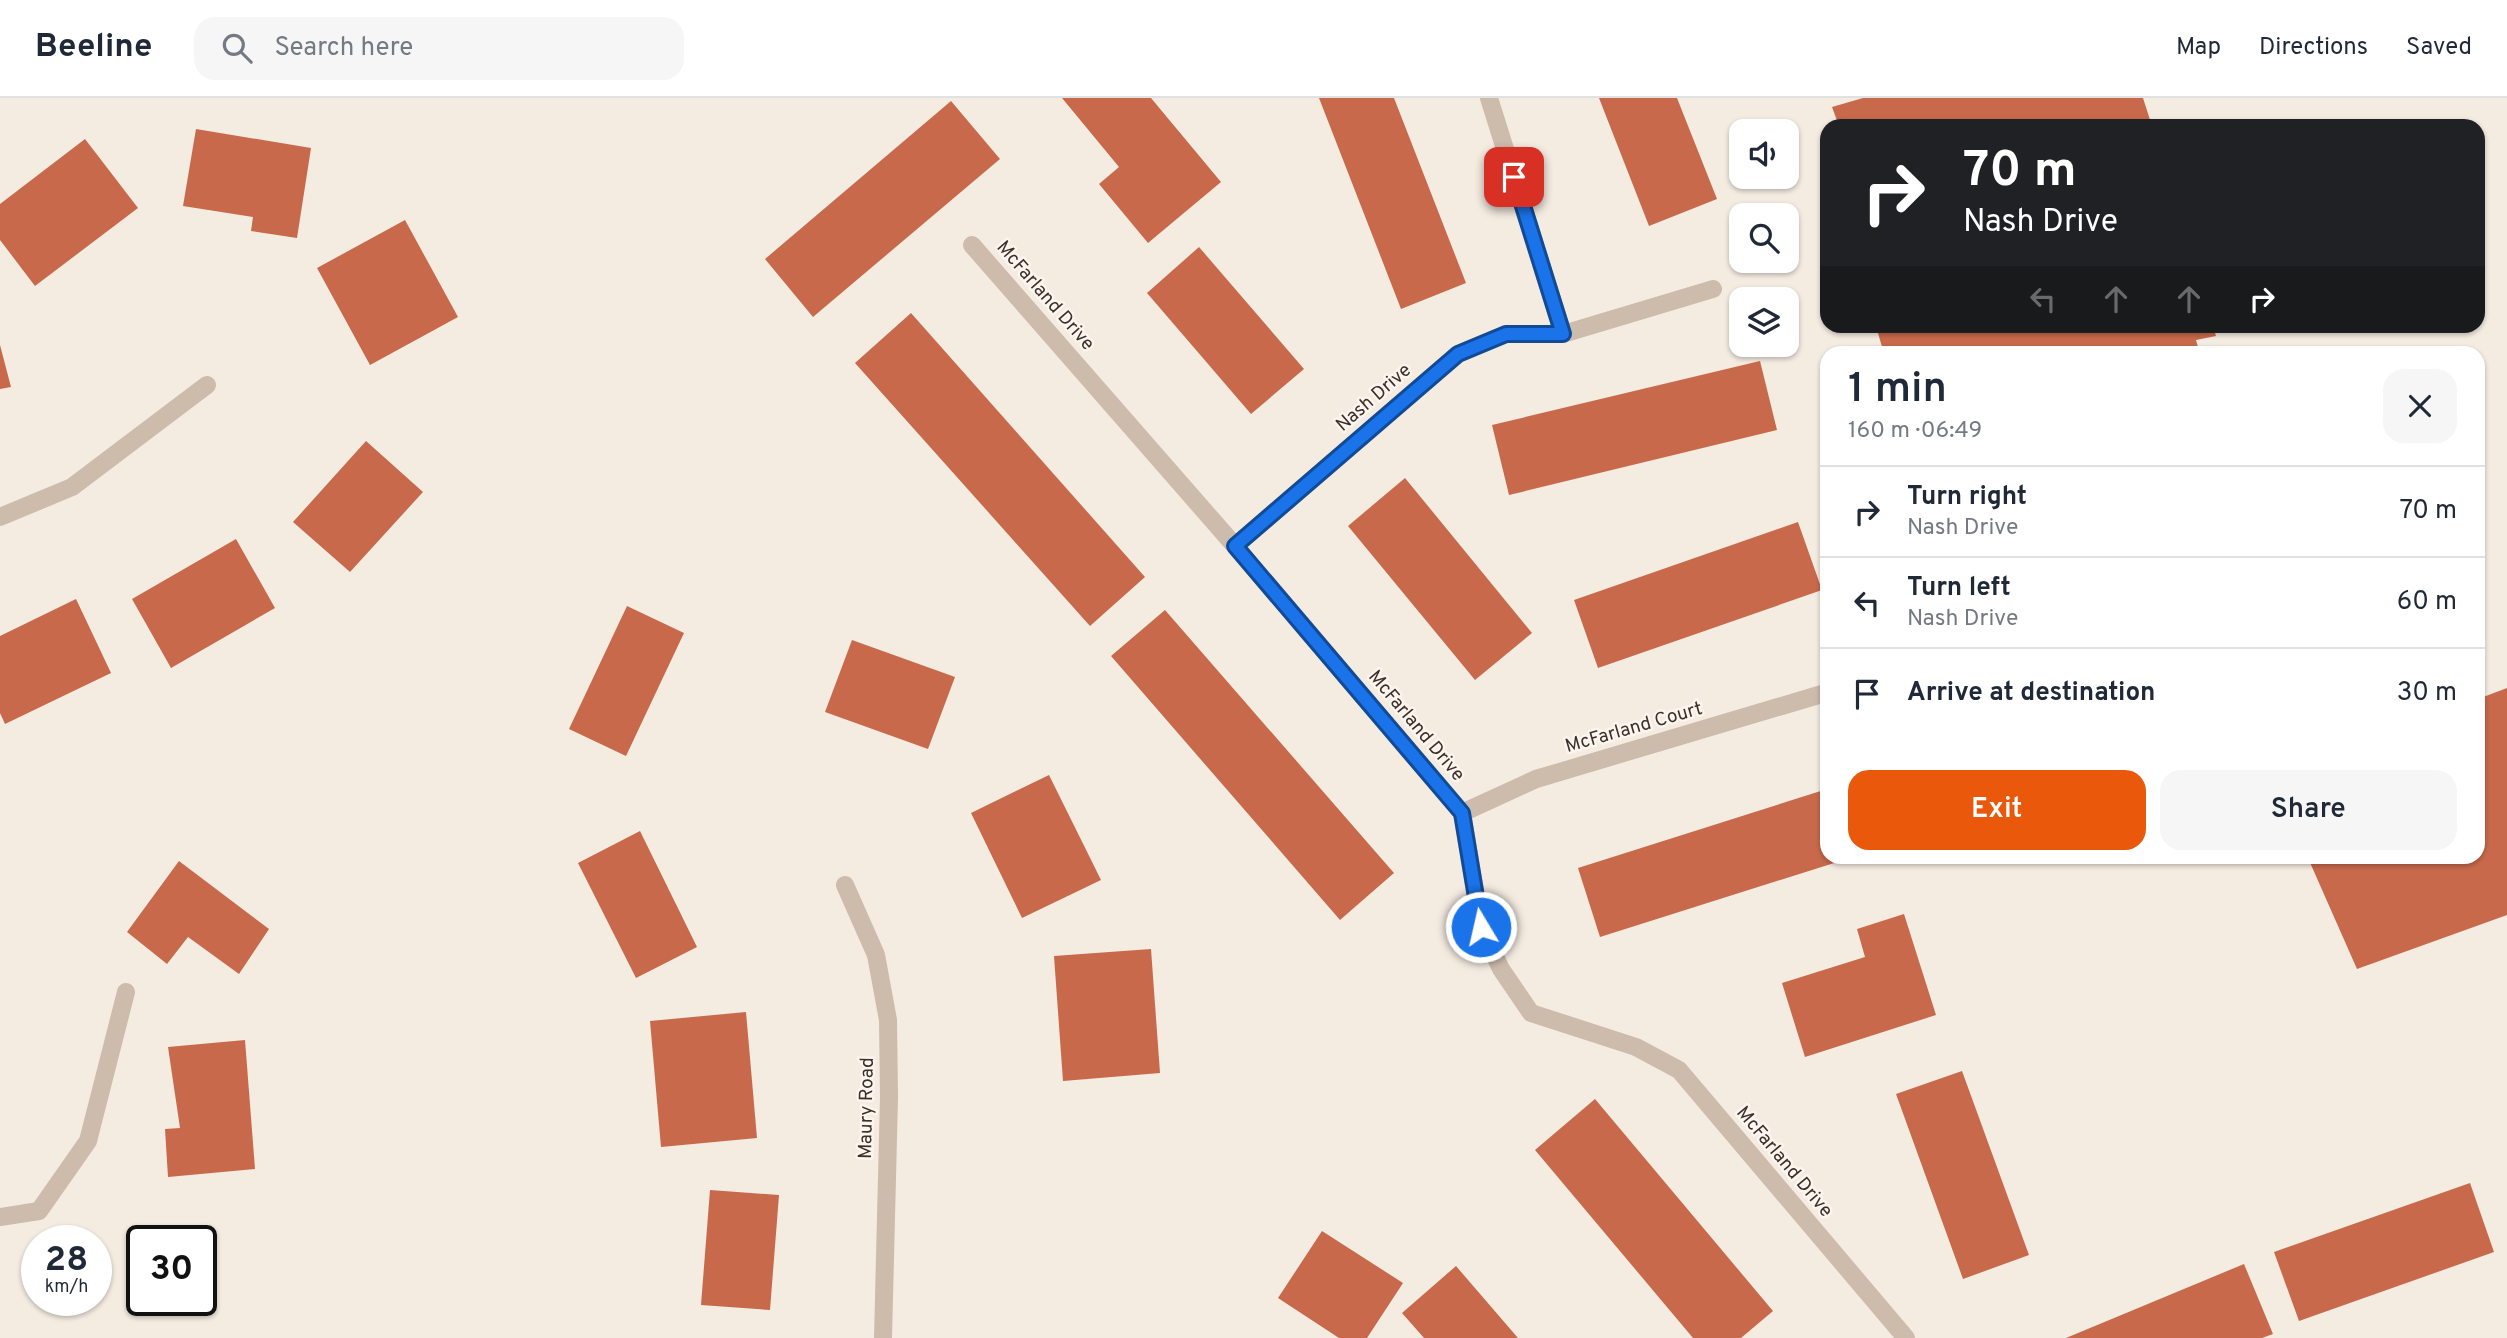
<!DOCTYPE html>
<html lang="en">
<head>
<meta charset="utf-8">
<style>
  :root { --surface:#fff; --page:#f6f6f7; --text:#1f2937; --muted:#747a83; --line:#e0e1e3; --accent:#ea580c }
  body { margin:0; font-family:Overpass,sans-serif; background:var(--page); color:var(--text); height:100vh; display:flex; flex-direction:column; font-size:26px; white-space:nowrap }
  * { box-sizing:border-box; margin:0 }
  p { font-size:23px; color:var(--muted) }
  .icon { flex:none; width:38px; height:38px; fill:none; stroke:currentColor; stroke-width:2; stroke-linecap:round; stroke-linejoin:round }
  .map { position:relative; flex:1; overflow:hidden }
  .drawer { position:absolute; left:1820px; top:248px; width:665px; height:518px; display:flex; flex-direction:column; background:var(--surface); border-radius:21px; box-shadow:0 2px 5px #0004 }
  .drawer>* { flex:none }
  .banner { position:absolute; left:1820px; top:21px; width:665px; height:214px; border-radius:21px; box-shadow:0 2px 5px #0004; background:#202124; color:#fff; overflow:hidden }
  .tools { position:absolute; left:1729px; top:21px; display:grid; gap:14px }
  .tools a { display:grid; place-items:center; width:70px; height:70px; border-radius:14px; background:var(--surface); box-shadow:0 2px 5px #0004; font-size:35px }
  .speed { position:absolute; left:21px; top:1127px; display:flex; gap:14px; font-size:35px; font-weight:700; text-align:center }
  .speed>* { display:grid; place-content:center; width:91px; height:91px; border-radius:50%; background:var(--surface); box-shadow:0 2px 5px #0004; line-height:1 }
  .speed small { font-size:18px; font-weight:400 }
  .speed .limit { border:4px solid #111; border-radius:10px; background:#fff; color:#111 }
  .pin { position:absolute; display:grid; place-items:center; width:60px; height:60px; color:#fff; margin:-30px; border-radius:14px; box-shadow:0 4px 10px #0006 }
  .me { position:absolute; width:77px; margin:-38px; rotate:351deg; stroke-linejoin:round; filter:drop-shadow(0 0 5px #0008) }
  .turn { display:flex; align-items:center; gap:24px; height:147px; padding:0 28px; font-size:32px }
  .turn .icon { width:91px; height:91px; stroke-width:2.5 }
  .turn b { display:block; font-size:49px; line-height:60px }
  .lanes { display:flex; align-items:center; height:66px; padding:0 28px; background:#0003; justify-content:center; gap:35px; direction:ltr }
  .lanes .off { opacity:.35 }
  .round { display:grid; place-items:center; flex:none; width:74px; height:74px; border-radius:21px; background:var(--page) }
  .head { display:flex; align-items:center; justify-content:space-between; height:119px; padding:0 28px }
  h1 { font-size:42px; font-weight:600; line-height:52px }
  .cta { display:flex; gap:14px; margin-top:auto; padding:14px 28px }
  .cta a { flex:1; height:80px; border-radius:21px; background:var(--accent); color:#fff; font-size:28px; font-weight:600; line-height:80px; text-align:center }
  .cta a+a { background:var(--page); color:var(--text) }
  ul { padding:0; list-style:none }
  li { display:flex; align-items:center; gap:21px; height:91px; padding:0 28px; border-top:2px solid var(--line) }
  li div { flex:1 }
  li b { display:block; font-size:26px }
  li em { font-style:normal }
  header { display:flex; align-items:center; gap:42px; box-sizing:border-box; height:98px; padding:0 35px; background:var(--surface); border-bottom:2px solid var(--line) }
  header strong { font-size:33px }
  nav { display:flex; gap:38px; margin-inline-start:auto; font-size:24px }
  .search { width:490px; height:63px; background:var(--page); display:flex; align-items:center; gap:18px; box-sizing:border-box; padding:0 24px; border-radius:21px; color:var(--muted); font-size:26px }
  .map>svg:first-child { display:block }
  .building { fill:#c8694b }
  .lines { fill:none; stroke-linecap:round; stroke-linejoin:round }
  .minor { stroke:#cdbbac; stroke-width:18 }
  .route-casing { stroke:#114b97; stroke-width:18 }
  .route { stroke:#1a73e8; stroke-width:12 }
  .labels { text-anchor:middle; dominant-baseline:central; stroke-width:5; stroke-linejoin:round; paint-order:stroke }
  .street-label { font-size:19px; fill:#3b302b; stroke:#fbf5ee }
</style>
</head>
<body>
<header>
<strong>Beeline</strong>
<div class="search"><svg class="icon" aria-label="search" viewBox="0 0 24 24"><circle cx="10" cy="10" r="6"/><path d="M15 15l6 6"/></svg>Search here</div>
<nav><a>Map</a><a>Directions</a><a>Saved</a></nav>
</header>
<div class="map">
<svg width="2507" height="1240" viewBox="0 0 2507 1240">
  <rect width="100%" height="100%" fill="#f4ebe1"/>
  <!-- building -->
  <path class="building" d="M 1062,0 L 1151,0 L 1221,84 L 1148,145 L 1099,86 L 1119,69 Z
    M 1319,0 L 1394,0 L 1466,185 L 1401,211 Z
    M 1599,0 L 1677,0 L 1717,101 L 1649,128 Z
    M 1863,0 L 2143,0 L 2152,28 L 1839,28 L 1832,9 Z
    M 951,3 L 1000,61 L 813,219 L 765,161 Z
    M 196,31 L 311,50 L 297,140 L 251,133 L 253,119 L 183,108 Z
    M 85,41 L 138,110 L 35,188 L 0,142 L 0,106 Z
    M 405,122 L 458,219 L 370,267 L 317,170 Z
    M 1199,149 L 1304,271 L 1251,316 L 1147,195 Z
    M 911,215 L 1145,479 L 1090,528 L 855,265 Z
    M 1876,228 L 2213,228 L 2216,238 L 2196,242 L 2200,256 L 1884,256 Z
    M 0,247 L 11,289 L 0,291 Z
    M 1760,263 L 1777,332 L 1509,397 L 1492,327 Z
    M 366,343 L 423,394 L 350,474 L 293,424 Z
    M 1405,380 L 1532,535 L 1475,582 L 1348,428 Z
    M 1798,424 L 1822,492 L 1598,570 L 1574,502 Z
    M 236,441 L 275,510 L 171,570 L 132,501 Z
    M 76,501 L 111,575 L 5,626 L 0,615 L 0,538 Z
    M 627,508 L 684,535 L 626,658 L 569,631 Z
    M 1165,512 L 1394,775 L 1340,822 L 1111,558 Z
    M 852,542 L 955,579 L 928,651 L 825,614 Z
    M 2507,590 L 2507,817 L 2357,871 L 2308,760 L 2478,760 L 2478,601 Z
    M 1049,677 L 1101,782 L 1022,820 L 971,715 Z
    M 1827,691 L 1827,760 L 1850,760 L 1600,839 L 1578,770 Z
    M 640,733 L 697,849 L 636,880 L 578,765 Z
    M 179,763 L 269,831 L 239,876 L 188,839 L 167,866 L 127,834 Z
    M 1904,816 L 1936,917 L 1805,959 L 1782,885 L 1865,859 L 1857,831 Z
    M 1151,851 L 1160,975 L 1063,983 L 1054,858 Z
    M 746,914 L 757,1040 L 661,1049 L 650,923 Z
    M 245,942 L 255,1071 L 168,1079 L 165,1031 L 180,1030 L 168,949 Z
    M 1962,973 L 2029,1157 L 1963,1181 L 1896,996 Z
    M 1595,1001 L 1773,1213 L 1741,1240 L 1693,1240 L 1535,1052 Z
    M 2470,1085 L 2494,1154 L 2299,1223 L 2274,1154 Z
    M 710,1092 L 779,1097 L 770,1212 L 701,1207 Z
    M 1322,1133 L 1403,1185 L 1367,1240 L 1339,1240 L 1278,1200 Z
    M 2244,1166 L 2273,1236 L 2262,1240 L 2066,1240 Z
    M 1456,1168 L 1518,1240 L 1424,1240 L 1402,1215 Z"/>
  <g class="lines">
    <!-- minor -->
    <path class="minor" d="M 1489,0 L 1563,236
      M 972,147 L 1235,448 L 1462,715 L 1481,829 L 1501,871 L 1531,915 L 1636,949 L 1679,972 L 1906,1240
      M 0,419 L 72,389 L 207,287
      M 1235,448 L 1458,256 L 1506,236 L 1563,236 L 1713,191
      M 1462,715 L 1536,681 L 1822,596
      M 845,787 L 876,857 L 888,922 L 889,999 L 883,1240
      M 0,1119 L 39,1113 L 88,1043 L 126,894"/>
  </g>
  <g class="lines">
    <defs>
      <path id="route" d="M 1481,829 L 1462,715 L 1235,448 L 1458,256 L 1506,236 L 1563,236 L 1514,79"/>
    </defs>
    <!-- route casing -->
    <use href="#route" class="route-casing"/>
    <!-- route -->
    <use href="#route" class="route"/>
  </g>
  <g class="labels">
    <!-- street labels -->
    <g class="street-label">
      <text transform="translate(1045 198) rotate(49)">McFarland Drive</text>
      <text transform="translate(1374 300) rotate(-41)">Nash Drive</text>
      <text transform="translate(1416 628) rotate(50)">McFarland Drive</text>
      <text transform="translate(1634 630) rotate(-16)">McFarland Court</text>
      <text transform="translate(867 1010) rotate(-89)">Maury Road</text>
      <text transform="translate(1784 1064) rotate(50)">McFarland Drive</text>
    </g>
  </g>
</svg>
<div class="tools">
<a><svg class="icon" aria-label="sound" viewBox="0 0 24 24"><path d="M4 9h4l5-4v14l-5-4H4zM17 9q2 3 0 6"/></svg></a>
<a><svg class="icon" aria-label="search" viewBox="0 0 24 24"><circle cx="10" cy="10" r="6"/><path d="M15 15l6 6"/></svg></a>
<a><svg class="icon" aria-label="layers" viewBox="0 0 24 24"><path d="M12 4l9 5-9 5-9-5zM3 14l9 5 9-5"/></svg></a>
</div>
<div class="speed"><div>28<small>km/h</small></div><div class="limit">30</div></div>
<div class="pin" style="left:1514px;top:79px;background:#d93025"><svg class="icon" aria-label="arrive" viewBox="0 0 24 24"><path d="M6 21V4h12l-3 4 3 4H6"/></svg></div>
<svg class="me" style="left:1481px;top:829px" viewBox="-20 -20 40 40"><circle r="17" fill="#1a73e8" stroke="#fff" stroke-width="3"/><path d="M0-11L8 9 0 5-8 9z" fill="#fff"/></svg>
<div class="banner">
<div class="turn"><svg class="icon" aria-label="right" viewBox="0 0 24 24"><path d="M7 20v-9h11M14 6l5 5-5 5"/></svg><div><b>70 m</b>Nash Drive</div></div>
<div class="lanes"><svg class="icon off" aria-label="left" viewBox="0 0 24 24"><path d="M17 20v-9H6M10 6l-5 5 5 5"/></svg><svg class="icon off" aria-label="ahead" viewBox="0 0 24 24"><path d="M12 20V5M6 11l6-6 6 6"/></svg><svg class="icon off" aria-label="ahead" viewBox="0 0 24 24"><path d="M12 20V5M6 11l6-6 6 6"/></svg><svg class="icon" aria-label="right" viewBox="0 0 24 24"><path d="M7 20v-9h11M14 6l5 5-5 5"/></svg></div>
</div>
<section class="drawer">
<div class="head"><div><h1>1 min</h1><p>160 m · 06:49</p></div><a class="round"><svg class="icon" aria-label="close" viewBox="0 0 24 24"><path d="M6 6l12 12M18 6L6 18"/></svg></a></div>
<ul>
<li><svg class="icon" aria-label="right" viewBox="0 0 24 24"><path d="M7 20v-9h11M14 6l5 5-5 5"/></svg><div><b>Turn right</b><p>Nash Drive</p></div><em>70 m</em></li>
<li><svg class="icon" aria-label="left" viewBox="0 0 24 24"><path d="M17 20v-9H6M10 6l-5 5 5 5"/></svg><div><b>Turn left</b><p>Nash Drive</p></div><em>60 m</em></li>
<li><svg class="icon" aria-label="arrive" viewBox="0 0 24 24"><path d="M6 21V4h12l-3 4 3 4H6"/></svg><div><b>Arrive at destination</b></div><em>30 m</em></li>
</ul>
<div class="cta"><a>Exit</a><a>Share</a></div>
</section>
</div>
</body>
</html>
